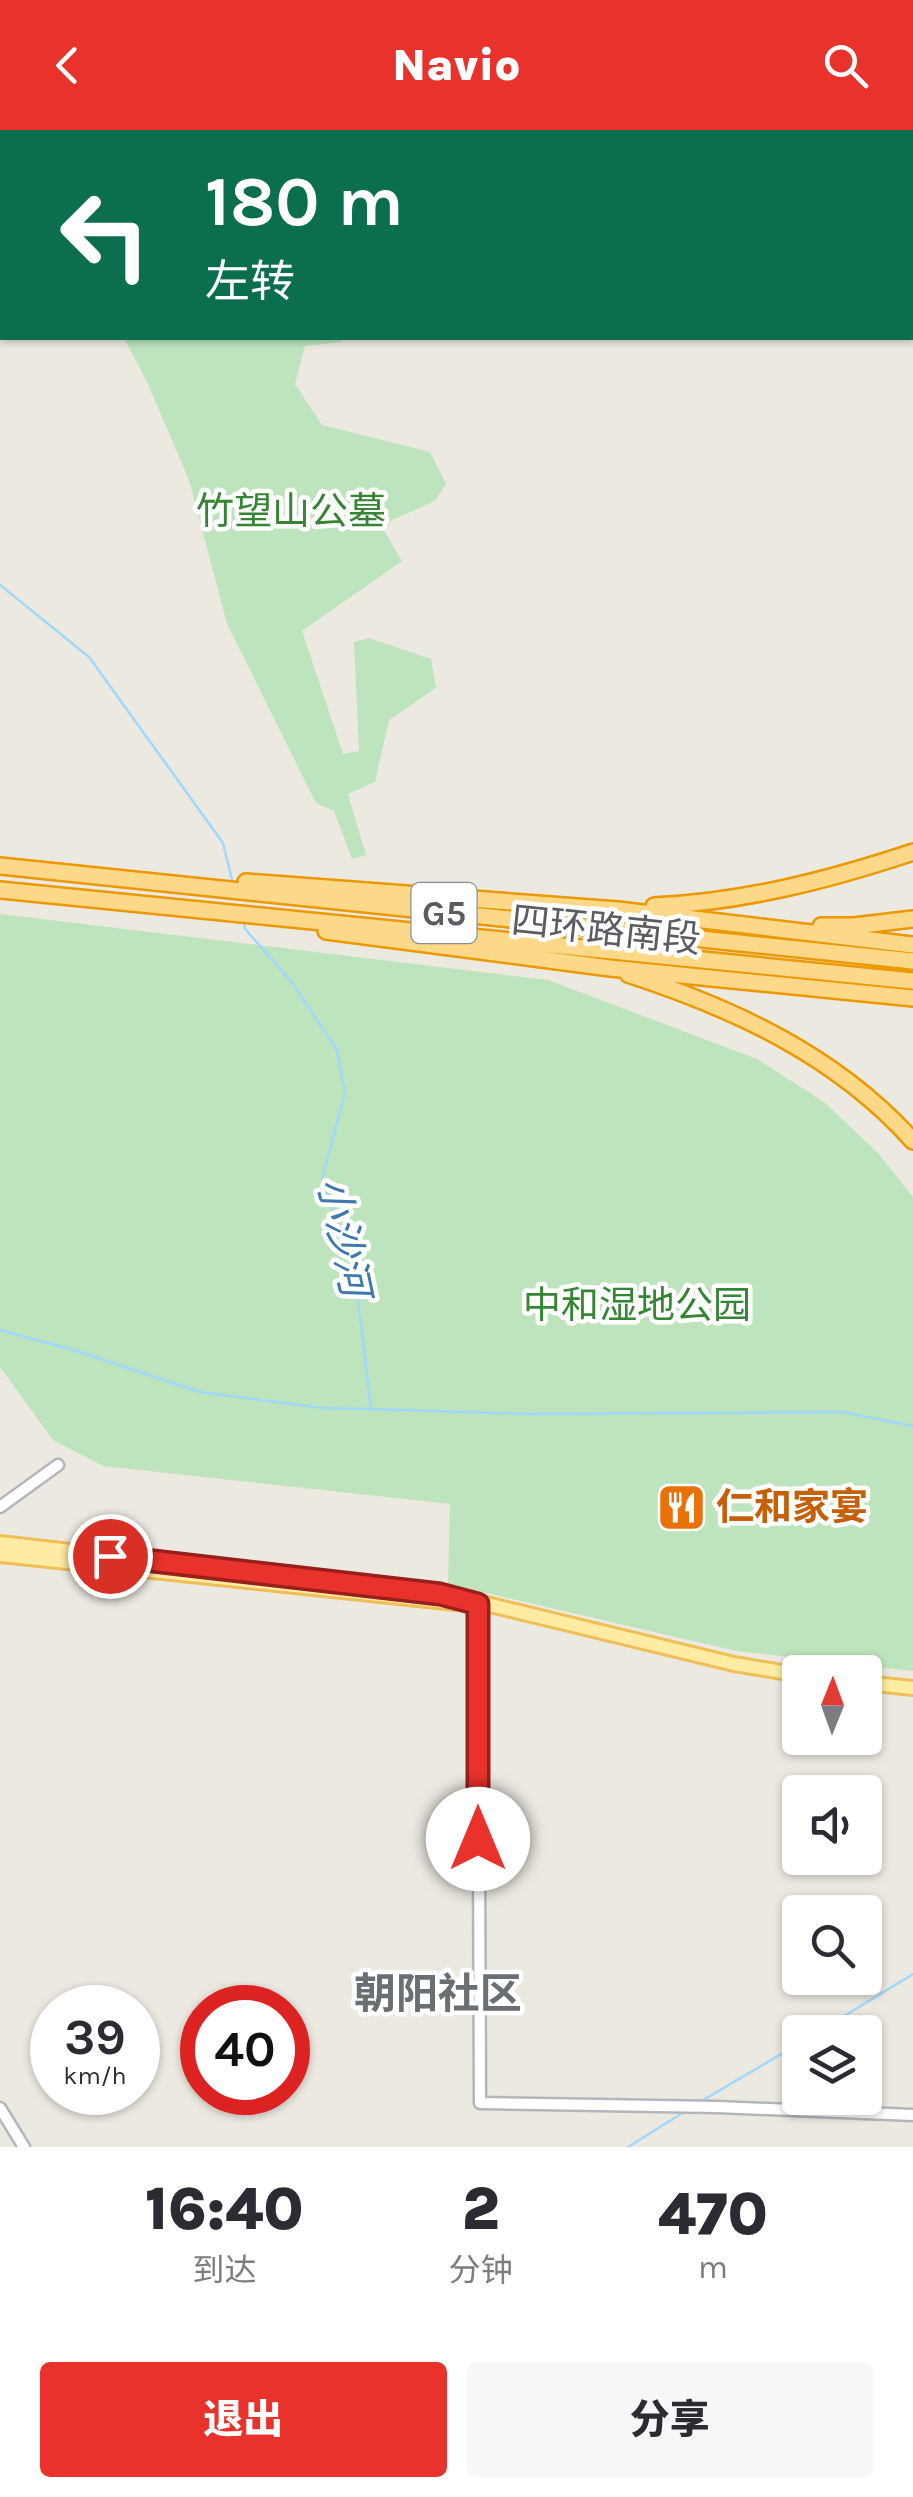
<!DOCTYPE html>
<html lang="zh">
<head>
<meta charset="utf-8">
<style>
  :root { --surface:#fff; --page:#f7f7f7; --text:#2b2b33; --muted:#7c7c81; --accent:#e8322b }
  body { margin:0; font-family:Karla,"Noto Sans SC",sans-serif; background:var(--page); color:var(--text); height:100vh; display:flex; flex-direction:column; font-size:38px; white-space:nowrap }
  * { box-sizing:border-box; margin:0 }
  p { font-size:32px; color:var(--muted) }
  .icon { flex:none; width:55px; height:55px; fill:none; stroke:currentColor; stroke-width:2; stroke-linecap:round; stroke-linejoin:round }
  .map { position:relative; height:2017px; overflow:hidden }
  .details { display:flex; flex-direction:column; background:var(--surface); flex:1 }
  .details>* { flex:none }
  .top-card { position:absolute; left:0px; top:0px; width:915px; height:210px; box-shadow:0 2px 8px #0004; background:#0b6e4f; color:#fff; overflow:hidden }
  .needle { width:65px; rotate:1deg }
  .buttons { position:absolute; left:782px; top:1525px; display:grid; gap:20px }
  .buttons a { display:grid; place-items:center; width:100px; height:100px; border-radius:10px; background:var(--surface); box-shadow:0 2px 8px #0004; font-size:50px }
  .speed { position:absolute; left:30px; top:1855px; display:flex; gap:20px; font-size:50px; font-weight:700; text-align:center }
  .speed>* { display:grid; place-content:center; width:130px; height:130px; border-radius:50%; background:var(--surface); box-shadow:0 2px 8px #0004; line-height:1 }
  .speed small { font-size:25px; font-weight:400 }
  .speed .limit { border:15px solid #d22; background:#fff; color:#111 }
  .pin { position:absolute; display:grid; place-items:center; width:85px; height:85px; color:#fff; margin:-42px; border:5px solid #fff; border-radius:50%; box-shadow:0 2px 10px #0007 }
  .me { position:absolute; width:110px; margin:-55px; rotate:0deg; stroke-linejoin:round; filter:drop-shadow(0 0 8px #0008) }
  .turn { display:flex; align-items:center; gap:35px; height:210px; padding:0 40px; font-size:45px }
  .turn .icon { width:130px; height:130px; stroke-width:2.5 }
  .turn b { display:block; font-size:70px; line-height:85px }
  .eta { display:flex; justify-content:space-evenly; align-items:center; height:170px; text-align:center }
  .eta b { font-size:60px; font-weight:800; line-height:70px }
  .button { display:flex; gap:20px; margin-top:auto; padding:20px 40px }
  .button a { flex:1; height:115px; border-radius:10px; background:var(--accent); color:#fff; font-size:40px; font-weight:800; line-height:115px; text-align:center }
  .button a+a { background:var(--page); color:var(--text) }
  header { display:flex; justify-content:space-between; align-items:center; height:130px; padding:0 40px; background:var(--accent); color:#fff; font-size:45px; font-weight:800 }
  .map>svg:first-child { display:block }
  .green { fill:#bee4bd }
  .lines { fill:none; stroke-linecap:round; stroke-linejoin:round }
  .stream { stroke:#9fd9fe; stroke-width:2.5 }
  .minor-casing { stroke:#b3b7bb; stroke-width:15 }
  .major-casing { stroke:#f0be56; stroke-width:18 }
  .highway-casing { stroke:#eb9801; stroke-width:20 }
  .minor { stroke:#fff; stroke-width:10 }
  .major { stroke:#feeca3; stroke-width:12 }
  .highway { stroke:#fcd988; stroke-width:15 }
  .route-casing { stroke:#97201c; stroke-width:25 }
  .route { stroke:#e8322b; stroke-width:18 }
  .labels { text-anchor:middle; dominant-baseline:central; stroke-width:9; stroke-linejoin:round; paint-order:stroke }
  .shield { fill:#fff; stroke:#8b8e91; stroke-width:2.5 }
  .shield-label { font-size:35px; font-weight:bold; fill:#595d62 }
  .park-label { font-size:38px; fill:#358535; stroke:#fff }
  .street-label { font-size:38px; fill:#595d62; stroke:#fff }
  .food-label { font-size:38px; font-weight:bold; fill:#c56008; stroke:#fff; text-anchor:start }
  .water-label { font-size:40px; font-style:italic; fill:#3d79af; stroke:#fff }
  .quarter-label { font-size:42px; font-weight:bold; fill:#6a6f74; stroke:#fff }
</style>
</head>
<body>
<header><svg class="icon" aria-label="back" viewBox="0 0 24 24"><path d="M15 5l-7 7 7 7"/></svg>Navio<svg class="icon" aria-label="search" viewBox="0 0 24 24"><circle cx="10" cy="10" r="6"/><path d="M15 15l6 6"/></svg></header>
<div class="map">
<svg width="913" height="2017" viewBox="0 0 913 2017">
  <rect width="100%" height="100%" fill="#ece9e1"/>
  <!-- green -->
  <path class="green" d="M 124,208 L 343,208 L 341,212 L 305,216 L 295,254 L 322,295 L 430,322 L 446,354 L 435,371 L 381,395 L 402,431 L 302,501 L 343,624 L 359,621 L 354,512 L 369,508 L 431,529 L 436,558 L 389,590 L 375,652 L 348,664 L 366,725 L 352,729 L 334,681 L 316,673 L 227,494 L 189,350 L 147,252 Z
    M 0,784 L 548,850 L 757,929 L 824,972 L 878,1023 L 913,1067 L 913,1541 L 736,1521 L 448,1454 L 450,1374 L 103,1336 L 53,1310 L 0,1237 Z"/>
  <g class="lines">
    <!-- stream -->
    <path class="stream" d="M 0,455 L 89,527 L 223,713 L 233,754
      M 243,790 L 245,799 L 290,850 L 337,920 L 345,963 L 322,1049 L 355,1143 L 371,1279 L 529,1284 L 842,1282 L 913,1296
      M 0,1200 L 77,1221 L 200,1262 L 323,1278 L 370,1279
      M 818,1902 L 913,1844
      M 698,1973 L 800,1913
      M 628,2017 L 687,1980"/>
    <defs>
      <path id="minor" d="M 278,2 L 278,0
        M 286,2 L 286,0
        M 0,53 L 2,67
        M 0,173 L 2,172
        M 0,1377 L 58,1335
        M 478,1474 L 480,1973 L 717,1977 L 913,1985
        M 0,1978 L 24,2017"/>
      <path id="major" d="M 0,1413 L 441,1463 L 734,1534 L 800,1545
        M 0,1425 L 455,1473
        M 865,1553 L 913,1558"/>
      <path id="highway" d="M 0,736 L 913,831
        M 246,752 L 618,780 L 913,815
        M 0,760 L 913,851
        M 654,776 C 743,772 829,750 913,722
        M 821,796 L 854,796 L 913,789
        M 326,801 L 610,838 L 913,868
        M 628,844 C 735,879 837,926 913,1011"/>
    </defs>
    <!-- minor casing -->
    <use href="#minor" class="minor-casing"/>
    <!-- major casing -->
    <use href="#major" class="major-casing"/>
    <!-- highway casing -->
    <use href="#highway" class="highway-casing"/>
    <!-- minor -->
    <use href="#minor" class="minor"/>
    <!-- major -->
    <use href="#major" class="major"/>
    <!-- highway -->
    <use href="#highway" class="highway"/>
  </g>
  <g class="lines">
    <defs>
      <path id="route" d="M 110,1426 L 440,1464 L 478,1474 L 478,1709"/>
    </defs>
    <!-- route casing -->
    <use href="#route" class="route-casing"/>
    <!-- route -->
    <use href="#route" class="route"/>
  </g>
  <!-- icons -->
  <defs>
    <symbol id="restaurant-square" viewBox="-11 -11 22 22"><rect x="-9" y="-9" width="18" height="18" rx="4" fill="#e8710a" stroke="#fff"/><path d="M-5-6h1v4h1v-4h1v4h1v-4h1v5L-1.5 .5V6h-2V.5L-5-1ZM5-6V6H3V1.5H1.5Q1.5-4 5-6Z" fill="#fff"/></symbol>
  </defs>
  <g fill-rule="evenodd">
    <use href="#restaurant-square" x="654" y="1350" width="55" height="55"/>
  </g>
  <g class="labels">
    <!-- shield labels -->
    <rect class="shield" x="411.5" y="753" width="65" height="60" rx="8"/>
    <g class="shield-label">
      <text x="444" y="783">G5</text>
    </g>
    <!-- park labels -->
    <g class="park-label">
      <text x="291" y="381">竹望山公墓</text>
      <text x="637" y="1175">中和湿地公园</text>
    </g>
    <!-- street labels -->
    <g class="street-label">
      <text transform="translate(606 800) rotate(6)">四环路南段</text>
    </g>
    <!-- food labels -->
    <g class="food-label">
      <text x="716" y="1377">仁和家宴</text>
    </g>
    <!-- water labels -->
    <g class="water-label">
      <text transform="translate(344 1107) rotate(78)">小沙河</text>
    </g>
    <!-- quarter labels -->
    <g class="quarter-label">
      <text x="438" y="1864">朝阳社区</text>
    </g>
  </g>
</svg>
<div class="buttons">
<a><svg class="needle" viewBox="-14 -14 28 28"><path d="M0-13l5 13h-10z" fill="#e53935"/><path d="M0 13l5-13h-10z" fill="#7c7c81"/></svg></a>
<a><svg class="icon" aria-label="sound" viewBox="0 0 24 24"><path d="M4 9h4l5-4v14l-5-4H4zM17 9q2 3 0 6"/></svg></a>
<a><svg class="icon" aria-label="search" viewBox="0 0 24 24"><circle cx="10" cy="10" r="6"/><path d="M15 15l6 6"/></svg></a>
<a><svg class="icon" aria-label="layers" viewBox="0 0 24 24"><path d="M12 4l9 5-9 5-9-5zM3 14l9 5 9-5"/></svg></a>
</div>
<div class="speed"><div>39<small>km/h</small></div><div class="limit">40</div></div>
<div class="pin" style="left:110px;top:1426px;background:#d93025"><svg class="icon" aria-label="arrive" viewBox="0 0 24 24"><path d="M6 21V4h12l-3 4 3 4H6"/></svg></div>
<svg class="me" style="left:478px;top:1709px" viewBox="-20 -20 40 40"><circle r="19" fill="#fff"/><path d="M0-13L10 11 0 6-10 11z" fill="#e8322b"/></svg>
<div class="top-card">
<div class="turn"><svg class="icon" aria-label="left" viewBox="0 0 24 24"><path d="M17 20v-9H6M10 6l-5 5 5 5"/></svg><div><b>180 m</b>左转</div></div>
</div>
</div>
<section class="details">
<div class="eta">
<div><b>16:40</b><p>到达</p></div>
<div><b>2</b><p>分钟</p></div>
<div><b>470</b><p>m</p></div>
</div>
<div class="button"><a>退出</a><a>分享</a></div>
</section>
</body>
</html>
